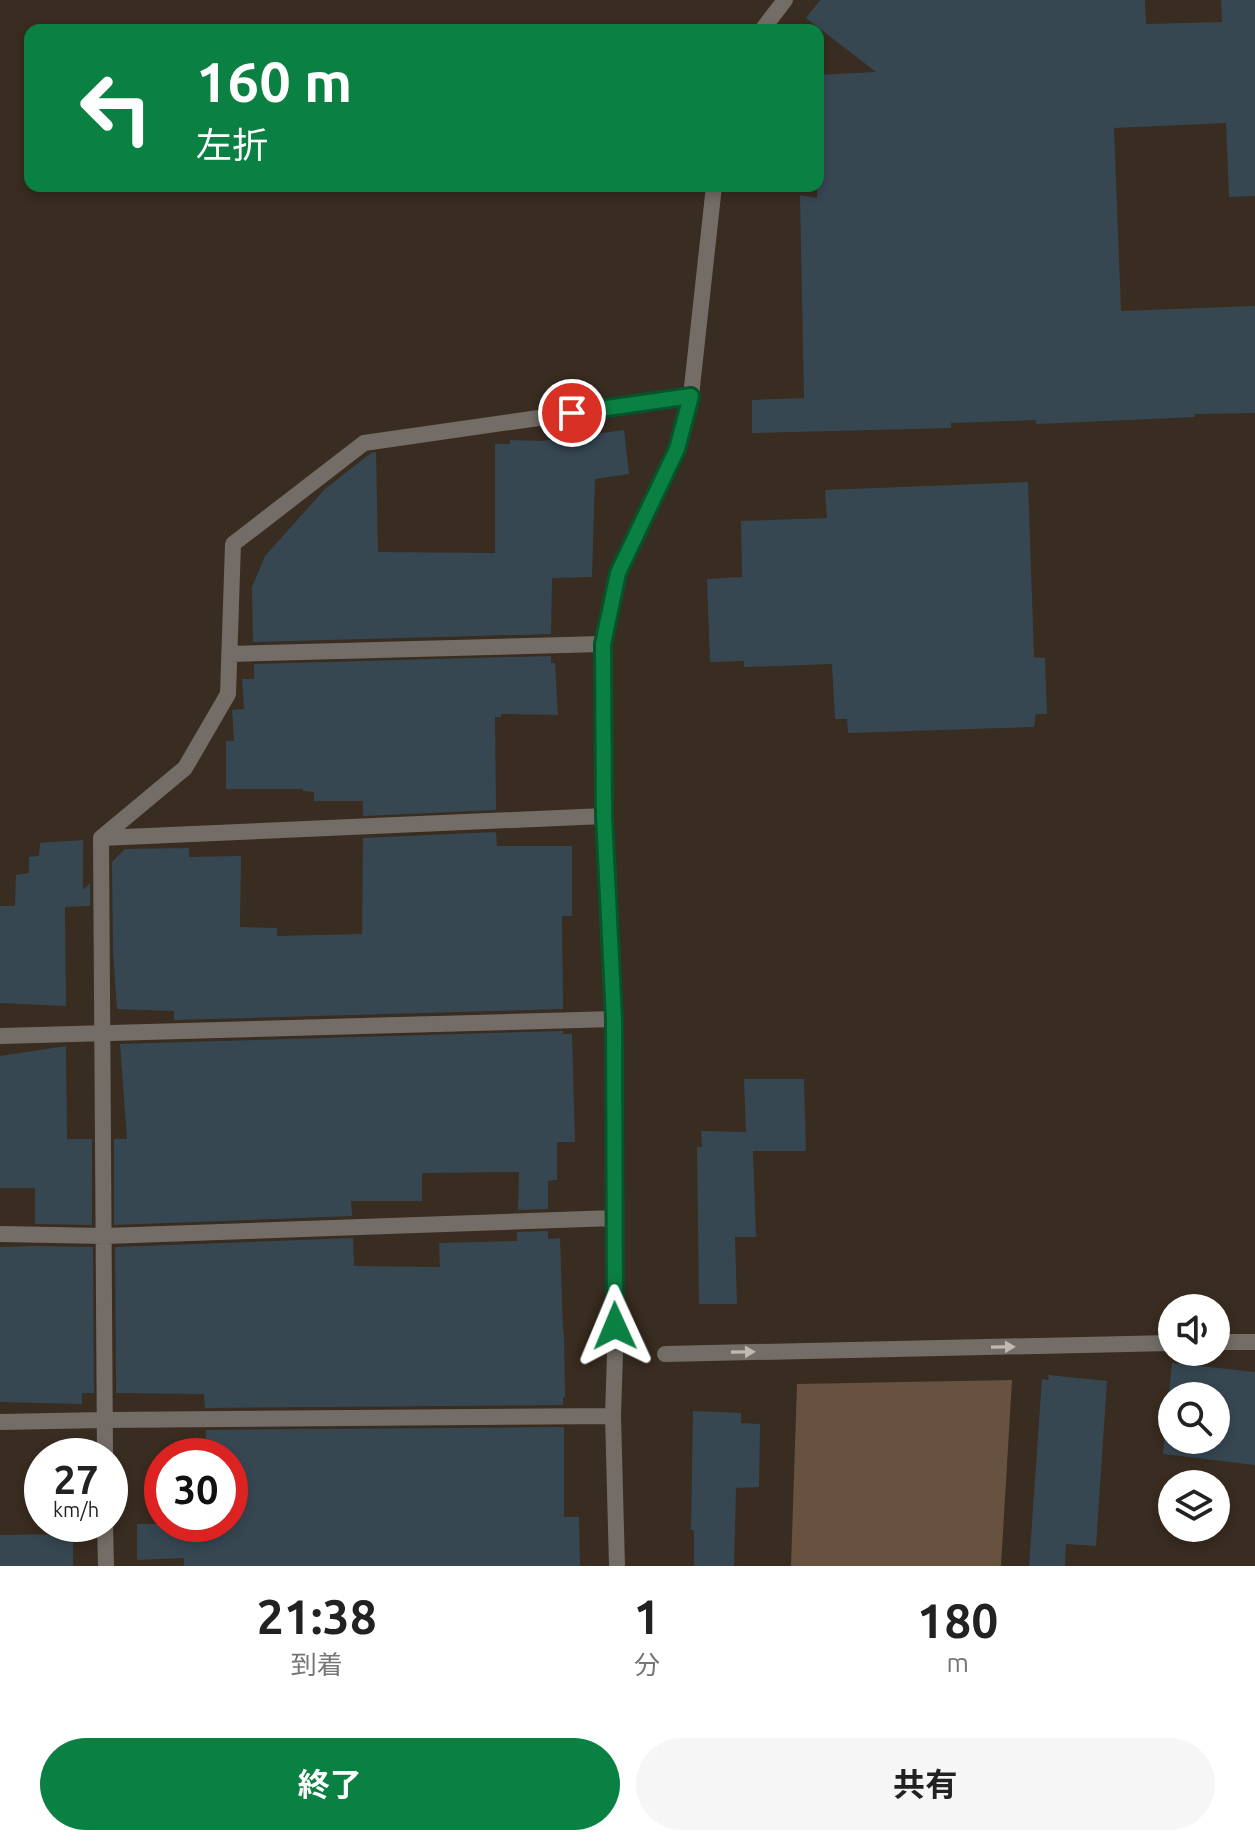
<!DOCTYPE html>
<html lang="ja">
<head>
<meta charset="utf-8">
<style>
  :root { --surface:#fff; --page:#f6f6f6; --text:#222; --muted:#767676; --accent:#0b8043 }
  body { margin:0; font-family:Ubuntu,"Noto Sans JP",sans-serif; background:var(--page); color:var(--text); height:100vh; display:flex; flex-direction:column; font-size:30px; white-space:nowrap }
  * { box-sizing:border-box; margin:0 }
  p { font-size:26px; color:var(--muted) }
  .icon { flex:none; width:44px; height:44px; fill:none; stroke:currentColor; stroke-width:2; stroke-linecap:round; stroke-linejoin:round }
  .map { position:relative; height:1566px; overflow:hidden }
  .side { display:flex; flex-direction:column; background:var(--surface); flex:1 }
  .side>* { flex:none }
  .top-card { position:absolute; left:24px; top:24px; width:800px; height:168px; border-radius:16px; box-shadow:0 4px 12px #0003; background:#0b8043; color:#fff; overflow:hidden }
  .controls { position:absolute; left:1158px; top:1294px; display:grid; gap:16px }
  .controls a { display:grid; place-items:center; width:72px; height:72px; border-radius:50%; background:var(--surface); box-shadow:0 4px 12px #0003; font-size:40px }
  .speed { position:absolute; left:24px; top:1438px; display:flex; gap:16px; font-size:40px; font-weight:700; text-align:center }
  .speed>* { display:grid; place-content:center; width:104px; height:104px; border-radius:50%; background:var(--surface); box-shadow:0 4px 12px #0003; line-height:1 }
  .speed small { font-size:20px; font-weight:400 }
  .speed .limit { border:12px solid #d22; background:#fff; color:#111 }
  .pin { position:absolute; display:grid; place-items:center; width:68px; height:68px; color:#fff; margin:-34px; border:4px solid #fff; border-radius:50%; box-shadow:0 2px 8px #0007 }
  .me { position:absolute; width:88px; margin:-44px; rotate:359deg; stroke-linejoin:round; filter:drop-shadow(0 0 6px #0008) }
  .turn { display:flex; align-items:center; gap:28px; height:168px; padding:0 40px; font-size:36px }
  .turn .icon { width:104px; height:104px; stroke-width:2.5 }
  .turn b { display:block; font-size:56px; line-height:68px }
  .eta { display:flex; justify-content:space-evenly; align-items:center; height:136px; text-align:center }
  .eta b { font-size:48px; font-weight:700; line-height:56px }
  .action { display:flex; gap:16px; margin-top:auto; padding:16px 40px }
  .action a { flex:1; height:92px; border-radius:48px; background:var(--accent); color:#fff; font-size:32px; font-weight:700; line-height:92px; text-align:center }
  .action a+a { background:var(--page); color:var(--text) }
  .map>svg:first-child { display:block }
  .green { fill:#66523f }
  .building { fill:#374752; fill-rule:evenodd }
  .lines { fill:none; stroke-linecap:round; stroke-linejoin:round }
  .minor { stroke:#746d67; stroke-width:16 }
  .oneway { fill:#c0b9b1 }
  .route-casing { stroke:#07532c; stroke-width:20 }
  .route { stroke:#0b8043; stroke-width:14 }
</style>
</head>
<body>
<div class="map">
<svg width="1255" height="1566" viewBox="0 0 1255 1566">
  <rect width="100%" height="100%" fill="#392c20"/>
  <!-- green -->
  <path class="green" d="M 1012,1380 L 1001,1566 L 791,1566 L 797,1384 Z"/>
  <!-- building -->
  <path class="building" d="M 820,0 L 1145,0 L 1146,24 L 1222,22 L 1221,0 L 1255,0 L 1255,196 L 1229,197 L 1226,123 L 1114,128 L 1121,311 L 1255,306 L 1255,413 L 1194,414 L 1195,417 L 1036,424 L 1036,420 L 951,423 L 951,428 L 752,433 L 752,400 L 804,398 L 800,195 L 817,198 L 818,75 L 876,72 L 806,18 Z
    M 624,430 L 629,474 L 595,479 L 592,577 L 552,578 L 551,634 L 253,642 L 252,587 L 265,556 L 325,489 L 371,453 L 376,452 L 378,552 L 495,553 L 495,444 L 510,444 L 510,440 L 542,441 Z
    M 1028,482 L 1034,657 L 1045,658 L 1047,714 L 1036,714 L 1034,727 L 848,733 L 847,719 L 835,719 L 832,664 L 744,667 L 744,661 L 710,662 L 707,579 L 742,577 L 741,521 L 827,518 L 825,490 Z
    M 551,656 L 551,663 L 555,663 L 558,715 L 501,714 L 501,717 L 495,717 L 496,810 L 363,816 L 363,801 L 314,801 L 314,792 L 303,791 L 303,789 L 226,789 L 226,741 L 234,741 L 232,710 L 244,709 L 242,679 L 254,679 L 254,664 Z
    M 496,832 L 497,846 L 572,846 L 572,916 L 562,916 L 563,1009 L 174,1020 L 174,1011 L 117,1009 L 113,951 L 112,862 L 125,849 L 189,848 L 189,857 L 241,856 L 240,927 L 277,928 L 277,936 L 362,934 L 363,838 Z
    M 83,840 L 83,890 L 90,883 L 90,906 L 65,907 L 66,1006 L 0,1003 L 0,906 L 15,906 L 16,875 L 29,873 L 29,857 L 39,856 L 40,843 Z
    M 563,1031 L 563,1034 L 572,1034 L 575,1142 L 557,1142 L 557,1180 L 548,1181 L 548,1209 L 518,1210 L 519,1172 L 422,1173 L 422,1201 L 351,1201 L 352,1216 L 114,1225 L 114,1139 L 127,1139 L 120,1044 Z
    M 66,1046 L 67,1139 L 92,1139 L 92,1225 L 35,1224 L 35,1188 L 0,1188 L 0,1056 Z
    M 744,1079 L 804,1079 L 806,1151 L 753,1151 L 756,1237 L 735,1237 L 737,1304 L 699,1304 L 697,1147 L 702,1147 L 701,1131 L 746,1132 Z
    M 548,1231 L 548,1239 L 560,1238 L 563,1331 L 564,1331 L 565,1397 L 563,1397 L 563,1405 L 205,1408 L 204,1394 L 116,1393 L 115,1247 L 353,1238 L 354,1266 L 440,1267 L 439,1243 L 517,1241 L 517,1232 Z
    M 35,1246 L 93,1247 L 94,1393 L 82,1393 L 82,1404 L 0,1402 L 0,1247 Z
    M 1172,1363 L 1255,1372 L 1255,1465 L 1163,1454 ZM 1172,1396 L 1216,1396 L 1216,1440 L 1172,1440 Z
    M 1048,1375 L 1107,1381 L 1096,1546 L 1066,1544 L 1065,1566 L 1029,1566 L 1042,1379 L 1049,1380 Z
    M 693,1411 L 741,1413 L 741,1423 L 760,1424 L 759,1487 L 736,1488 L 734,1566 L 694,1566 L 694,1530 L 691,1530 Z
    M 564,1427 L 564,1517 L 579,1517 L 580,1566 L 184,1566 L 184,1558 L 137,1560 L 137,1524 L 230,1524 L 230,1456 L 206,1456 L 206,1430 Z
    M 73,1534 L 73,1566 L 0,1566 L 0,1535 Z"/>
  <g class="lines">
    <!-- minor -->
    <path class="minor" d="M 762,30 L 785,0
      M 229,654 L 603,644
      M 101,838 L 185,768 L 228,694 L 233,544 L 364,443 L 691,396
      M 101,838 L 105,1456
      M 101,838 L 604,816
      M 0,1036 L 614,1019
      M 0,1234 L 105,1236 L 614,1218
      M 1216,1342 L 1255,1342
      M 665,1354 L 1172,1343
      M 0,1422 L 105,1420 L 613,1416
      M 105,1524 L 106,1566
      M 617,1566 L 613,1416 L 615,1353 L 614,1019 L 604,816 L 603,644 L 618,573 L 677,449 L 691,396 L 714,186"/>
  </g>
  <!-- one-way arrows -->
  <defs><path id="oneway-solid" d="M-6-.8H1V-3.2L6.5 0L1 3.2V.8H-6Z" transform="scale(2)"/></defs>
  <g class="oneway">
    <use href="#oneway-solid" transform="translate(1003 1347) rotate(-1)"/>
    <use href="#oneway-solid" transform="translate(743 1352) rotate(-1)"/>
  </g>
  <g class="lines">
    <defs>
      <path id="route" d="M 572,413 L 691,396 L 677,449 L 618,573 L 603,644 L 604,816 L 614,1019 L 615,1326"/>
    </defs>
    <!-- route casing -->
    <use href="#route" class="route-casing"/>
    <!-- route -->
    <use href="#route" class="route"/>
  </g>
</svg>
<div class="controls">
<a><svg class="icon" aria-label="sound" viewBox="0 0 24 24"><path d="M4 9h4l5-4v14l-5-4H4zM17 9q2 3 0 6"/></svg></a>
<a><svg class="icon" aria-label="search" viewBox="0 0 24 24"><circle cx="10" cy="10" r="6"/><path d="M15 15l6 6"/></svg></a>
<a><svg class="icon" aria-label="layers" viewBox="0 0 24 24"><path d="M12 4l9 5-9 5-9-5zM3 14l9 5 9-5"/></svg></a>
</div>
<div class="speed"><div>27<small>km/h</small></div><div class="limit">30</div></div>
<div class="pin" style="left:572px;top:413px;background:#d93025"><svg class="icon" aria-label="arrive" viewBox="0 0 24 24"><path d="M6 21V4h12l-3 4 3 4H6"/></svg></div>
<svg class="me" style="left:615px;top:1326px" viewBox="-20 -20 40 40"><path d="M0-17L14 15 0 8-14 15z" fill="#0b8043" stroke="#fff" stroke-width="4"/></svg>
<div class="top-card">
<div class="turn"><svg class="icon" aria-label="left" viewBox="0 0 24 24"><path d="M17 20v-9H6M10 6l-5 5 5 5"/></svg><div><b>160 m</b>左折</div></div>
</div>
</div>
<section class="side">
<div class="eta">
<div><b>21:38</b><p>到着</p></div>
<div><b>1</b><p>分</p></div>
<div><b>180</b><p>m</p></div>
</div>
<div class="action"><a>終了</a><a>共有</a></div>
</section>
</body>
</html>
